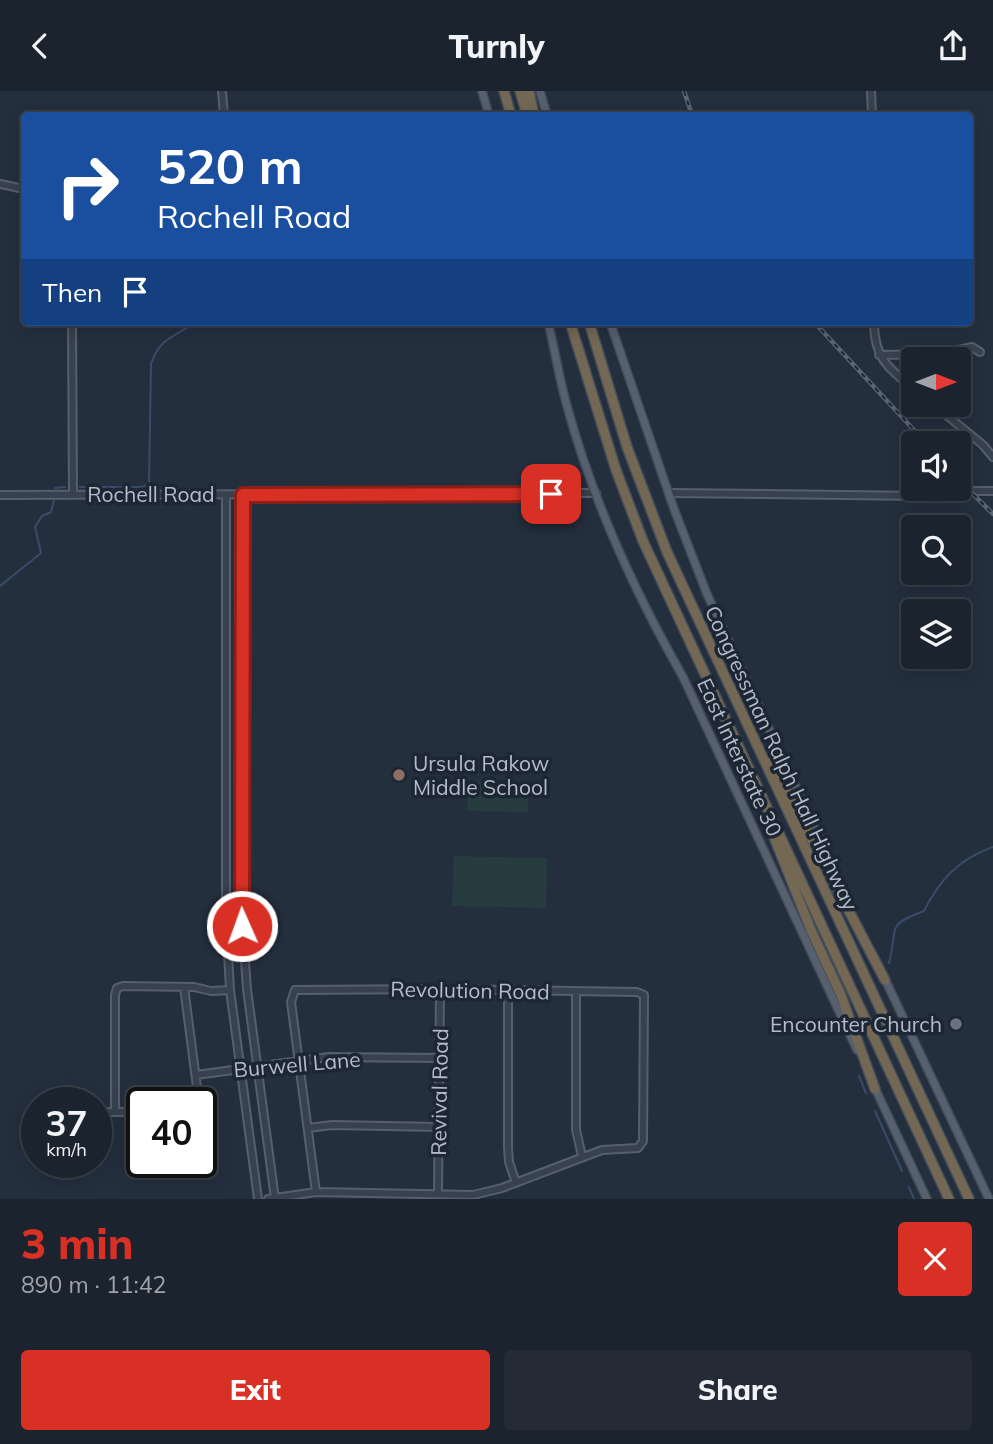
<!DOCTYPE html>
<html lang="en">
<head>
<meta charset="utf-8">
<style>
  :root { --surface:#1b232e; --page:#242b36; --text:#f1f3f6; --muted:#a0a4aa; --line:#39404a; --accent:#d93025 }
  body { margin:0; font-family:Mulish,sans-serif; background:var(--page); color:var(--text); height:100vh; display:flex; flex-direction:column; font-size:26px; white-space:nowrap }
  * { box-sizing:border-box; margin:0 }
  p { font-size:23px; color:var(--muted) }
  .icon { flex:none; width:38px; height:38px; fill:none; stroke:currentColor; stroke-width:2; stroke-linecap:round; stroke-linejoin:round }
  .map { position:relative; height:1108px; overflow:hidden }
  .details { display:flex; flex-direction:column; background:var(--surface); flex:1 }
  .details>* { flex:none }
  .hud { position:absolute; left:21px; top:21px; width:952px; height:214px; border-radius:7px; box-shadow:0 4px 18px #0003,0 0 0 2px var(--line); background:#1a4fa0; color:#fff; overflow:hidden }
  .needle { width:46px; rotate:90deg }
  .fabs { position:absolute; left:901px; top:256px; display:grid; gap:14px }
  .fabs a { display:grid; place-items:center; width:70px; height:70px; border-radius:7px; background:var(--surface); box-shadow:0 4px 18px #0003,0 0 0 2px var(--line); font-size:35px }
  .speed { position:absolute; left:21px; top:996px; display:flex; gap:14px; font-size:35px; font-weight:700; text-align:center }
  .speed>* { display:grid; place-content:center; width:91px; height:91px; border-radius:50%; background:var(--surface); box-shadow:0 4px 18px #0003,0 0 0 2px var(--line); line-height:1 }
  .speed small { font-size:18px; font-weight:400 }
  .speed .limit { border:4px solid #111; border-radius:10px; background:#fff; color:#111 }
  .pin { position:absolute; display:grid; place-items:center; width:60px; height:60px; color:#fff; margin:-30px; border-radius:14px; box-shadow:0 4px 10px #0006 }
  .me { position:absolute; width:77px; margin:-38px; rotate:358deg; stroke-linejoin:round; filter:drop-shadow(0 0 5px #0008) }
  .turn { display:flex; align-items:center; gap:24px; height:147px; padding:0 21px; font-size:32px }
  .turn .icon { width:91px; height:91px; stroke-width:2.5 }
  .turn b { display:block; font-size:49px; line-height:60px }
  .then { display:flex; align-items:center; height:66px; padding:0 21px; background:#0003; gap:14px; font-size:26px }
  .round { display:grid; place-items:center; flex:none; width:74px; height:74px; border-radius:7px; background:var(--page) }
  .overview { display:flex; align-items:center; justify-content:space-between; height:119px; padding:0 21px }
  h1 { font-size:42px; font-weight:800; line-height:52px; color:var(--accent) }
  .cta { display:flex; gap:14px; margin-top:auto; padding:14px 21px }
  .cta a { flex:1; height:80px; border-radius:7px; background:var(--accent); color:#fff; font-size:28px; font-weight:800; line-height:80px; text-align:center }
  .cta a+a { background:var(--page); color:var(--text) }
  header { display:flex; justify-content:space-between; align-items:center; height:91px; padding:0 21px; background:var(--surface); font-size:32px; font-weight:800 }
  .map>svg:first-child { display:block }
  .green { fill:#263c3f }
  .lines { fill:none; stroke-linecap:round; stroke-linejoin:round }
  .stream { stroke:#394c67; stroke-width:2 }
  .minor-casing { stroke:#565f6c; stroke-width:10 }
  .major-casing { stroke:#414a57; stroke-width:10 }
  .highway-casing { stroke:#434c59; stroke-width:12 }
  .minor { stroke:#38414e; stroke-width:6 }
  .major { stroke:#56606e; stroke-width:7 }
  .highway { stroke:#746855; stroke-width:9 }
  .rail-casing { stroke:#5a6575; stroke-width:4.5 }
  .rail { stroke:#1d2633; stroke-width:2; stroke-dasharray:5; stroke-linecap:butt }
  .route-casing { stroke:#8d1f18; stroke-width:18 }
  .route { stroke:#d93025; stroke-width:12 }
  .education-dot { fill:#8d6e63; stroke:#1d2633; stroke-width:2.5 }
  .worship-dot { fill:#6b7280; stroke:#1d2633; stroke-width:2.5 }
  .labels { text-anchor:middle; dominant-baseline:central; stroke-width:7; stroke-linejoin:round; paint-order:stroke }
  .street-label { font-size:21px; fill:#b4bcc9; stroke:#1d2633 }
  .poi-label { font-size:21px; fill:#b4bcc9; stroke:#1d2633; text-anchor:start }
</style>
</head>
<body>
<header><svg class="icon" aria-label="back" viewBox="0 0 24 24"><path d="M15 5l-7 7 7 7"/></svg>Turnly<svg class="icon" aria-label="share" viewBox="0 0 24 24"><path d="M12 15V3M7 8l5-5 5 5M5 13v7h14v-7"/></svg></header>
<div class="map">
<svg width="993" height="1108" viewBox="0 0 993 1108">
  <rect width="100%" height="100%" fill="#242f3e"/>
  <!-- green -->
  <path class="green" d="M 468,690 L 528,692 L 528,721 L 467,720 Z
    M 454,765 L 547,767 L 546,817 L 452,815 Z"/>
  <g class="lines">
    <!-- stream -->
    <path class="stream" d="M 80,396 L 142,396 L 149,393 L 151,273 C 160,246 175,246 196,231
      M 55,397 L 65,396
      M 0,495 L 41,462 L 35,436 L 42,425 L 51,421 L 54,409
      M 889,872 C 899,836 884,835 924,820 C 940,788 959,768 993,756
      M 859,985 L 866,1002
      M 875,1020 L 902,1080
      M 909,1096 L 914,1108"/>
    <defs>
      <path id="minor" d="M 222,0 L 224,24
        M 871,0 L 872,24
        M 0,93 L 24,98
        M 72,231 L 73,403
        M 874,231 C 874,267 888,277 914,298
        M 879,264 L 941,263 L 972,256 L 980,261
        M 933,313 L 983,354 L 993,366
        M 669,402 L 925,405 L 961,400 L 993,400
        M 0,404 L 596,402
        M 226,404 L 226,825 L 230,899 L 258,1108
        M 242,404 L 241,815 L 247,898 L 275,1108
        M 184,896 L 199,1012
        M 508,899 L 508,1057 L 509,1071 L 516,1092
        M 576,901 L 576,1039 L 582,1065
        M 196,984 L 329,966 L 440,967
        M 115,1020 L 115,904 L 117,897 L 123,895 L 194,896 L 211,900 L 230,899
        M 96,1021 L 142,1021
        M 308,1037 L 332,1034 L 439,1036
        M 438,1103 L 440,898
        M 268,1108 L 316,1101 L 473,1104 L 502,1097 L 602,1059 L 638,1057 L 643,1050 L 644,904 L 637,901 L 440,898 L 295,899 L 291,911 L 316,1101"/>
      <path id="major" d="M 482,0 L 489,24
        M 540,0 L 547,24
        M 548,231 C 555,259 559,287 567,315 C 593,411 634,500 683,586 L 857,959
        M 610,231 L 674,418 L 707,503 L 848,810
        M 883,884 L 989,1108
        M 874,995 L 927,1108"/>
      <path id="highway" d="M 504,0 L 511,24
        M 520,0 L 527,24
        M 529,0 L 534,24
        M 570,231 L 616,379 L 643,450 L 949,1108
        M 589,231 L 627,356 L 667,461 L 969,1108
        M 771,671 L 885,889
        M 774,746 L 811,839 L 841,904 L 875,998"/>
    </defs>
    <!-- minor casing -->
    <use href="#minor" class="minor-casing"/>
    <!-- major casing -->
    <use href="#major" class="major-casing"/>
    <!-- highway casing -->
    <use href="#highway" class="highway-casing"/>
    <!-- minor -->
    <use href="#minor" class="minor"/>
    <!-- major -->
    <use href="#major" class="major"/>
    <!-- highway -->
    <use href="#highway" class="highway"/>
    <defs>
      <path id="rail" d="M 684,0 L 692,24
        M 814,231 L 926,352
        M 959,389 L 993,423"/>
    </defs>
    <!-- rail casing -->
    <use href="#rail" class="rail-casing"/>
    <!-- rail -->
    <use href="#rail" class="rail"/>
  </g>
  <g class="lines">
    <defs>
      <path id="route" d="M 242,835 L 243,404 L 551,403"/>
    </defs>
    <!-- route casing -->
    <use href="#route" class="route-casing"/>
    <!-- route -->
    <use href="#route" class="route"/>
  </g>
  <!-- markers -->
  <circle class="education-dot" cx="399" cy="684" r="7"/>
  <circle class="worship-dot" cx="956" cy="933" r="7"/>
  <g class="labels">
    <!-- street labels -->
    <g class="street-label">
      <text x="151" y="403">Rochell Road</text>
      <text transform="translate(740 666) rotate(65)">East Interstate 30</text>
      <text transform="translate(782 667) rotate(65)">Congressman Ralph Hall Highway</text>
      <text transform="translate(470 899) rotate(1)">Revolution Road</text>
      <text transform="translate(297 973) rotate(-5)">Burwell Lane</text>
      <text transform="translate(439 1001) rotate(-89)">Revival Road</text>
    </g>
    <!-- poi labels -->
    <g class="poi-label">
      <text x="413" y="672">Ursula Rakow<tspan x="413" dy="24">Middle School</tspan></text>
      <text x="942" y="933" text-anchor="end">Encounter Church</text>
    </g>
  </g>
</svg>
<div class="fabs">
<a><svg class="needle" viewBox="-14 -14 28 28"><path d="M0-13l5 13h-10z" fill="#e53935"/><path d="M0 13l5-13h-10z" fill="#a0a4aa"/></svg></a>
<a><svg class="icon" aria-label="sound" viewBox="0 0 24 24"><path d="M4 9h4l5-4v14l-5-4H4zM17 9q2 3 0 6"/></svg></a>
<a><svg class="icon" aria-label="search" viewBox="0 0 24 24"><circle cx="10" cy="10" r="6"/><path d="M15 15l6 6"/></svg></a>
<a><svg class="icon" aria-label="layers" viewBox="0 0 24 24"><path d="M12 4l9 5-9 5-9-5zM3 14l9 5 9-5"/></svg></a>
</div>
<div class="speed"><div>37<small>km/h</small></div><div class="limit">40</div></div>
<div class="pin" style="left:551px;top:403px;background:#d93025"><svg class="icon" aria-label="arrive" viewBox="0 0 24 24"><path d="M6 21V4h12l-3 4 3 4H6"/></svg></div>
<svg class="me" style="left:242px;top:835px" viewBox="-20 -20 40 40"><circle r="17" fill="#d93025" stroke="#fff" stroke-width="3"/><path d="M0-11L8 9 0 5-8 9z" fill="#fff"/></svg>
<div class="hud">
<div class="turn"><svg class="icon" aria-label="right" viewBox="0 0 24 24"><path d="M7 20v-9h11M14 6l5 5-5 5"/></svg><div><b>520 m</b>Rochell Road</div></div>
<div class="then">Then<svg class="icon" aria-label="arrive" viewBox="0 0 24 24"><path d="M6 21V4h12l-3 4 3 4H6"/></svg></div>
</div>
</div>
<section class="details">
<div class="overview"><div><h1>3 min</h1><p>890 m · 11:42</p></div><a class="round" style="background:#d93025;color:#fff"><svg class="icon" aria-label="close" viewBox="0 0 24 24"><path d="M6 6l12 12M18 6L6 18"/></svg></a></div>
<div class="cta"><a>Exit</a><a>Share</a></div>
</section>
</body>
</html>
